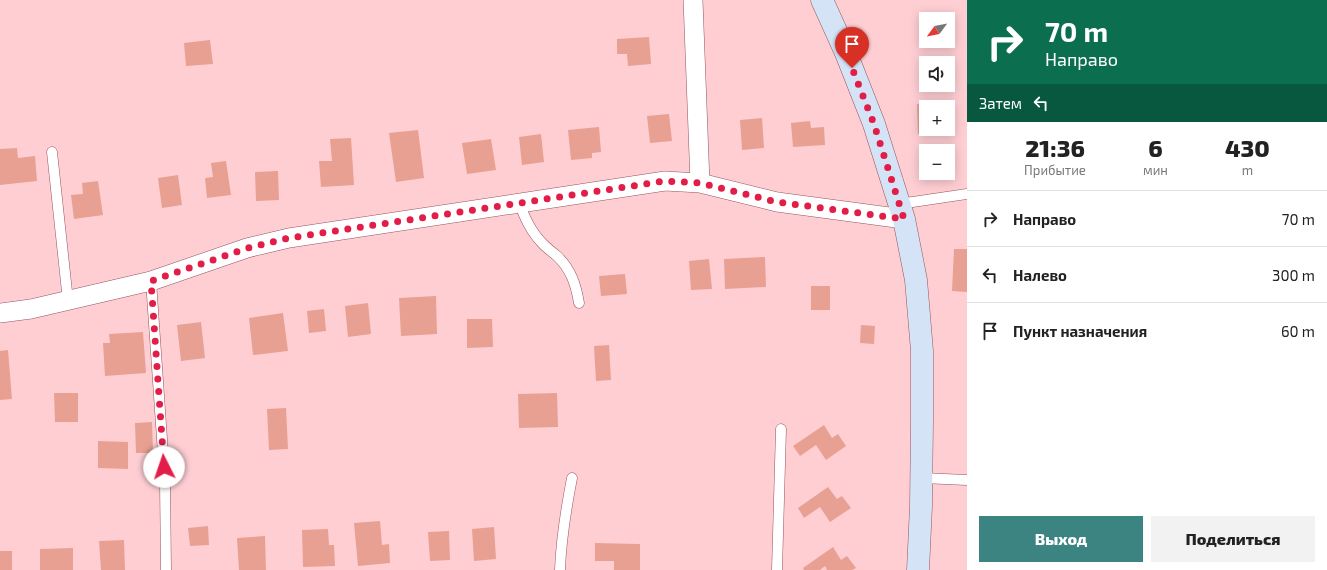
<!DOCTYPE html>
<html lang="ru">
<head>
<meta charset="utf-8">
<style>
  :root { --surface:#fff; --page:#f2f2f2; --text:#222; --muted:#767676; --line:#e0e0e0; --accent:#3c8481 }
  body { margin:0; font-family:"Exo 2",sans-serif; background:var(--page); color:var(--text); height:100vh; display:flex; flex-direction:column; font-size:15px; white-space:nowrap }
  * { box-sizing:border-box; margin:0 }
  p { font-size:13px; color:var(--muted) }
  .icon { flex:none; width:22px; height:22px; fill:none; stroke:currentColor; stroke-width:2; stroke-linecap:round; stroke-linejoin:round }
  .map { position:relative; flex:1; overflow:hidden }
  .side { display:flex; flex-direction:column; background:var(--surface); width:360px }
  .side>* { flex:none }
  .hud { background:#0b6e4f; color:#fff; overflow:hidden }
  .needle { width:26px; rotate:238deg }
  .tools { position:absolute; left:919px; top:12px; display:grid; gap:8px }
  .tools a { display:grid; place-items:center; width:36px; height:36px; border-radius:0px; background:var(--surface); box-shadow:0 2px 10px #0003; font-size:20px }
  .pin { position:absolute; display:grid; place-items:center; width:34px; height:34px; color:#fff; margin:-41px -17px; border-radius:50% 50% 50% 0; rotate:-45deg; box-shadow:0 0 4px #0007 }
  .pin .icon { rotate:45deg }
  .me { position:absolute; width:44px; margin:-22px; rotate:356deg; stroke-linejoin:round; filter:drop-shadow(0 0 3px #0008) }
  .turn { display:flex; align-items:center; gap:14px; height:84px; padding:0 12px; font-size:18px }
  .turn .icon { width:52px; height:52px; stroke-width:2.5 }
  .turn b { display:block; font-size:28px; line-height:34px }
  .then { display:flex; align-items:center; height:38px; padding:0 12px; background:#0003; gap:8px; font-size:15px }
  .eta { display:flex; justify-content:space-evenly; align-items:center; height:68px; text-align:center }
  .eta b { font-size:24px; font-weight:800; line-height:28px }
  .primary-button { display:flex; gap:8px; margin-top:auto; padding:8px 12px }
  .primary-button a { flex:1; height:46px; border-radius:0px; background:var(--accent); color:#fff; font-size:16px; font-weight:800; line-height:46px; text-align:center }
  .primary-button a+a { background:var(--page); color:var(--text) }
  ul { padding:0; list-style:none }
  li { display:flex; align-items:center; gap:12px; height:56px; padding:0 12px; border-top:1px solid var(--line) }
  li div { flex:1 }
  li b { display:block; font-size:15px }
  li em { font-style:normal }
  main { display:flex; flex:1; min-height:0 }
  .map>svg:first-child { display:block }
  .building { fill:#e8a092 }
  .lines { fill:none; stroke-linecap:round; stroke-linejoin:round }
  .lane-casing { stroke:#96535d; stroke-width:11 }
  .street-casing { stroke:#96535d; stroke-width:20 }
  .secondary-casing { stroke:#96535d; stroke-width:23 }
  .lane { stroke:#fff; stroke-width:10 }
  .street { stroke:#fff; stroke-width:19 }
  .secondary { stroke:#d4e4f6; stroke-width:22 }
  .route { stroke:#e11d48; stroke-width:7; stroke-dasharray:0 12.6 }
</style>
</head>
<body>
<main>
<div class="map">
<svg width="967" height="570" viewBox="0 0 967 570">
  <rect width="100%" height="100%" fill="#feced3"/>
  <!-- building -->
  <path class="building" d="M 649,37 L 651,64 L 628,66 L 627,54 L 617,54 L 617,39 Z
    M 210,40 L 213,64 L 186,66 L 184,43 Z
    M 936,103 L 936,107 L 926,107 L 926,129 L 937,129 L 937,133 L 918,134 L 917,104 Z
    M 669,114 L 672,141 L 650,143 L 647,116 Z
    M 762,118 L 764,148 L 742,150 L 740,120 Z
    M 810,121 L 811,128 L 824,127 L 825,145 L 793,147 L 791,123 Z
    M 599,127 L 601,152 L 592,153 L 592,158 L 571,160 L 568,130 Z
    M 418,130 L 424,178 L 396,182 L 389,133 Z
    M 541,134 L 544,162 L 522,165 L 519,137 Z
    M 351,138 L 354,185 L 321,187 L 319,161 L 332,161 L 330,139 Z
    M 491,139 L 496,170 L 467,174 L 462,143 Z
    M 17,148 L 18,158 L 35,156 L 37,181 L 0,185 L 0,149 Z
    M 226,161 L 231,195 L 207,198 L 205,178 L 213,177 L 211,163 Z
    M 278,171 L 279,200 L 256,201 L 255,172 Z
    M 178,175 L 182,205 L 162,208 L 158,178 Z
    M 98,181 L 103,215 L 74,219 L 71,195 L 83,194 L 82,183 Z
    M 954,249 L 967,249 L 967,292 L 952,291 Z
    M 765,257 L 766,287 L 725,289 L 724,259 Z
    M 709,259 L 712,289 L 691,290 L 689,261 Z
    M 625,274 L 627,294 L 601,296 L 599,276 Z
    M 811,286 L 830,286 L 830,310 L 811,310 Z
    M 436,296 L 437,334 L 401,336 L 399,298 Z
    M 368,303 L 371,334 L 348,337 L 345,306 Z
    M 324,309 L 326,331 L 309,333 L 307,311 Z
    M 283,313 L 288,351 L 253,355 L 249,318 Z
    M 467,319 L 492,319 L 493,347 L 467,348 Z
    M 201,322 L 205,358 L 181,361 L 177,325 Z
    M 861,325 L 875,326 L 874,344 L 860,343 Z
    M 143,332 L 146,373 L 105,376 L 103,343 L 110,343 L 109,334 Z
    M 609,345 L 611,380 L 596,381 L 594,346 Z
    M 8,350 L 12,399 L 0,400 L 0,351 Z
    M 54,393 L 78,393 L 78,422 L 55,422 Z
    M 557,393 L 558,427 L 519,428 L 518,394 Z
    M 286,408 L 288,449 L 269,450 L 267,409 Z
    M 152,422 L 153,453 L 136,453 L 135,423 Z
    M 824,425 L 832,438 L 838,434 L 846,446 L 826,460 L 816,445 L 800,456 L 793,446 Z
    M 98,441 L 128,442 L 128,469 L 98,468 Z
    M 828,487 L 837,499 L 842,496 L 851,508 L 830,522 L 820,507 L 804,518 L 798,508 Z
    M 380,521 L 382,545 L 389,544 L 390,563 L 358,566 L 354,523 Z
    M 208,526 L 209,545 L 190,546 L 188,528 Z
    M 494,527 L 496,559 L 474,561 L 472,529 Z
    M 328,529 L 329,545 L 334,545 L 335,566 L 303,567 L 302,530 Z
    M 449,531 L 450,560 L 430,561 L 428,532 Z
    M 265,536 L 266,570 L 239,570 L 237,538 Z
    M 124,540 L 125,570 L 101,570 L 99,541 Z
    M 595,543 L 640,544 L 640,570 L 614,570 L 614,561 L 595,561 Z
    M 833,547 L 841,560 L 847,556 L 856,568 L 852,570 L 827,570 L 825,566 L 820,570 L 804,570 L 803,568 Z
    M 73,548 L 73,570 L 40,570 L 40,549 Z
    M 0,551 L 12,551 L 12,570 L 0,570 Z"/>
  <g class="lines">
    <defs>
      <path id="lane" d="M 52,152 L 68,301
        M 519,203 C 525,218 531,232 543,244 C 547,248 552,252 557,256 C 571,269 576,285 579,303
        M 899,204 L 967,194
        M 151,281 L 165,482 L 166,570
        M 922,478 L 967,480
        M 560,570 C 561,539 566,509 572,478
        M 777,570 L 781,429"/>
      <path id="street" d="M 693,0 L 700,183
        M 0,313 L 31,309 L 151,281 L 247,248 L 289,238 L 665,181 L 700,183 L 777,202 L 904,219"/>
      <path id="secondary" d="M 822,0 L 846,53 L 874,124 L 904,219 L 916,280 L 922,351 L 922,420 L 921,506 L 918,570"/>
    </defs>
    <!-- lane casing -->
    <use href="#lane" class="lane-casing"/>
    <!-- street casing -->
    <use href="#street" class="street-casing"/>
    <!-- secondary casing -->
    <use href="#secondary" class="secondary-casing"/>
    <!-- lane -->
    <use href="#lane" class="lane"/>
    <!-- street -->
    <use href="#street" class="street"/>
    <!-- secondary -->
    <use href="#secondary" class="secondary"/>
  </g>
  <g class="lines">
    <!-- route -->
    <path class="route" d="M 164,467 L 151,281 L 248,248 L 289,238 L 665,181 L 700,183 L 777,202 L 904,219 L 874,124 L 852,68"/>
  </g>
</svg>
<div class="tools">
<a><svg class="needle" viewBox="-14 -14 28 28"><path d="M0-13l5 13h-10z" fill="#e53935"/><path d="M0 13l5-13h-10z" fill="#767676"/></svg></a>
<a><svg class="icon" aria-label="sound" viewBox="0 0 24 24"><path d="M4 9h4l5-4v14l-5-4H4zM17 9q2 3 0 6"/></svg></a>
<a>+</a>
<a>−</a>
</div>
<div class="pin" style="left:852px;top:68px;background:#d93025"><svg class="icon" aria-label="arrive" viewBox="0 0 24 24"><path d="M6 21V4h12l-3 4 3 4H6"/></svg></div>
<svg class="me" style="left:164px;top:467px" viewBox="-20 -20 40 40"><circle r="19" fill="#fff"/><path d="M0-13L10 11 0 6-10 11z" fill="#e11d48"/></svg>
</div>
<section class="side">
<div class="hud">
<div class="turn"><svg class="icon" aria-label="right" viewBox="0 0 24 24"><path d="M7 20v-9h11M14 6l5 5-5 5"/></svg><div><b>70 m</b>Направо</div></div>
<div class="then">Затем<svg class="icon" aria-label="left" viewBox="0 0 24 24"><path d="M17 20v-9H6M10 6l-5 5 5 5"/></svg></div>
</div>
<div class="eta">
<div><b>21:36</b><p>Прибытие</p></div>
<div><b>6</b><p>мин</p></div>
<div><b>430</b><p>m</p></div>
</div>
<ul>
<li><svg class="icon" aria-label="right" viewBox="0 0 24 24"><path d="M7 20v-9h11M14 6l5 5-5 5"/></svg><div><b>Направо</b></div><em>70 m</em></li>
<li><svg class="icon" aria-label="left" viewBox="0 0 24 24"><path d="M17 20v-9H6M10 6l-5 5 5 5"/></svg><div><b>Налево</b></div><em>300 m</em></li>
<li><svg class="icon" aria-label="arrive" viewBox="0 0 24 24"><path d="M6 21V4h12l-3 4 3 4H6"/></svg><div><b>Пункт назначения</b></div><em>60 m</em></li>
</ul>
<div class="primary-button"><a>Выход</a><a>Поделиться</a></div>
</section>
</main>
</body>
</html>
